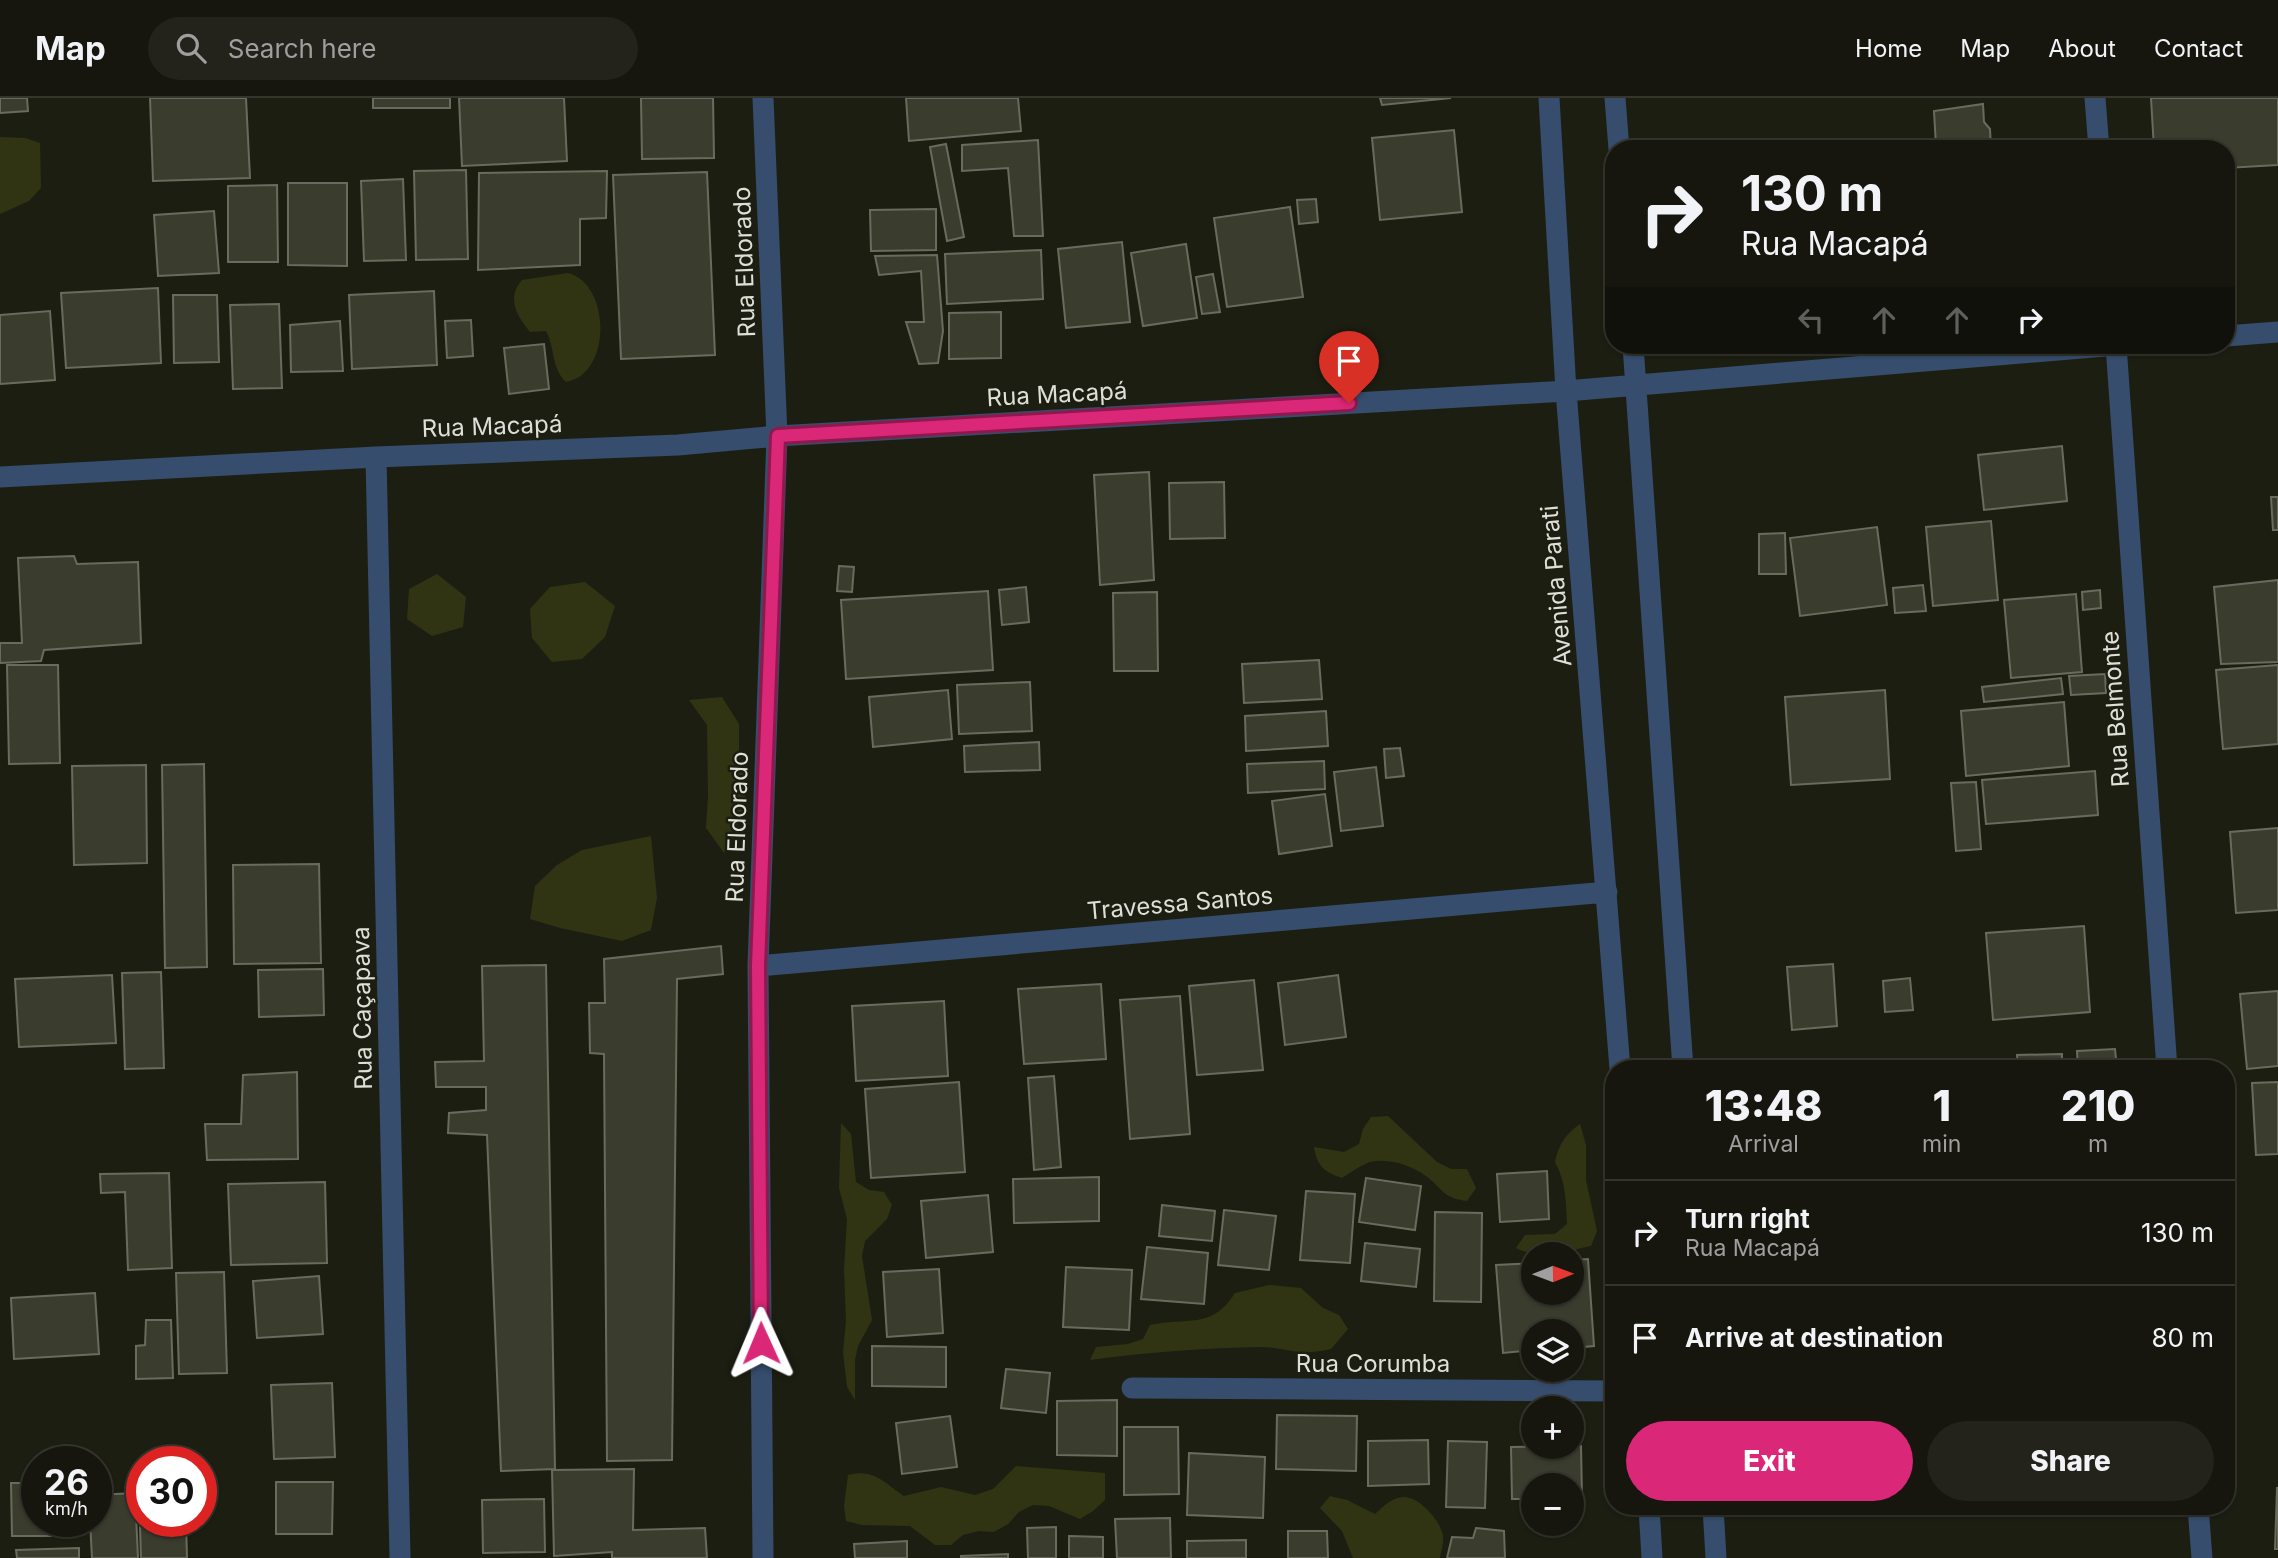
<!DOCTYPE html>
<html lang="en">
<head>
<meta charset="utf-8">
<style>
  :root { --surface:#16160e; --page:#23231c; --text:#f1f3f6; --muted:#9e9f9e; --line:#35352e; --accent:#db2777 }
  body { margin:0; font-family:Inter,sans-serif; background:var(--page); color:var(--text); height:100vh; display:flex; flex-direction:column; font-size:26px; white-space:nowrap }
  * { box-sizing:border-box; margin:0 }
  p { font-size:23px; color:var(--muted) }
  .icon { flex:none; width:38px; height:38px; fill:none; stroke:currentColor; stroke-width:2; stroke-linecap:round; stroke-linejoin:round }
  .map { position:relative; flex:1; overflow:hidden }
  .sheet { position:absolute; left:1605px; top:962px; width:630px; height:455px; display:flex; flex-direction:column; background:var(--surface); border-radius:28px; box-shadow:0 2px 5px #0004,0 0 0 2px var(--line) }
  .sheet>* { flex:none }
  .hud { position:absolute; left:1605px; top:42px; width:630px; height:214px; border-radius:28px; box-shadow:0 2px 5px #0004,0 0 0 2px var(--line); background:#16160e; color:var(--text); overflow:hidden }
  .needle { width:46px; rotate:89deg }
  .fabs { position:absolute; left:1521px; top:1144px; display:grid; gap:14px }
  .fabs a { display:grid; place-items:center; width:63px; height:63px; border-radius:50%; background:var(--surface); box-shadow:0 2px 5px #0004,0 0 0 2px var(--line); font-size:35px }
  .speed { position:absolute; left:21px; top:1348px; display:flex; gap:14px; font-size:35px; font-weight:700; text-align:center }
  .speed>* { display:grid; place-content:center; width:91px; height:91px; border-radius:50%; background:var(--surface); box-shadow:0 2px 5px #0004,0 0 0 2px var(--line); line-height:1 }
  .speed small { font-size:18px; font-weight:400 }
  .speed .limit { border:10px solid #d22; background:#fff; color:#111 }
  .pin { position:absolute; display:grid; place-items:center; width:60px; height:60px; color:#fff; margin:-72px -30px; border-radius:50% 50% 50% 0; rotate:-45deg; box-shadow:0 0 7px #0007 }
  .pin .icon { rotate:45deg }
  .me { position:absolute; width:77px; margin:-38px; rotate:359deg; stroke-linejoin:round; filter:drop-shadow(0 0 5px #0008) }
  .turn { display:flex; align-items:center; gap:24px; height:147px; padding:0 21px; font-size:32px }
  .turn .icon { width:91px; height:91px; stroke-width:2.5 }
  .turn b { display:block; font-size:49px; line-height:60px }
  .lanes { display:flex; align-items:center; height:66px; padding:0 21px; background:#0003; justify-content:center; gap:35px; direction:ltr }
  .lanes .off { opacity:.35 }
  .eta { display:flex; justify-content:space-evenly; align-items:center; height:119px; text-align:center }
  .eta b { font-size:42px; font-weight:800; line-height:49px }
  .cta { display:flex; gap:14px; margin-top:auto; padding:14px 21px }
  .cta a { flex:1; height:80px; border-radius:42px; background:var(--accent); color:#fff; font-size:28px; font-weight:800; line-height:80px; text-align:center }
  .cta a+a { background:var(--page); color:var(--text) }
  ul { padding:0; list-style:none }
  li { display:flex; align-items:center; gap:21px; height:105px; padding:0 21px; border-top:2px solid var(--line) }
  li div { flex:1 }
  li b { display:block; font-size:26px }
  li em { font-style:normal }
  header { display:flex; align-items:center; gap:42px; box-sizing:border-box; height:98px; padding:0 35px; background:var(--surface); border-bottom:2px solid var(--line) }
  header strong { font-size:33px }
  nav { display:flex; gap:38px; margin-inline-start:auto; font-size:24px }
  .search { width:490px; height:63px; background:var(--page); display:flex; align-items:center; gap:18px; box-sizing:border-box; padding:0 24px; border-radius:38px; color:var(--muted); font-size:26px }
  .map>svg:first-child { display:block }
  .green { fill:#313413 }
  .building { fill:#3a3c2e; stroke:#696b5c; stroke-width:2 }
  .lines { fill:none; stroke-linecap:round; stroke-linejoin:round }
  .minor { stroke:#364d6d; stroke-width:21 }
  .route-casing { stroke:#8e194d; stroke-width:18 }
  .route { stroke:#db2777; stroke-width:12 }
  .labels { text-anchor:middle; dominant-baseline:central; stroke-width:5; stroke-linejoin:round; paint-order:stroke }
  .street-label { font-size:24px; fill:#dedfd7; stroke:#1d1e12 }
</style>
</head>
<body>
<header>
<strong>Map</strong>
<div class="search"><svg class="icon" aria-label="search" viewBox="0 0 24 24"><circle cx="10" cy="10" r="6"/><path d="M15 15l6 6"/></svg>Search here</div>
<nav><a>Home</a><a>Map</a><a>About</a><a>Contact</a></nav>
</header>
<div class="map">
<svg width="2278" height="1460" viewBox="0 0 2278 1460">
  <rect width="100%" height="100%" fill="#1d1e12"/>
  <!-- green -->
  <path class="green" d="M 0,39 L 25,40 L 40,45 L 41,90 L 29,103 L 0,116 Z
    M 568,175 C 611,186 612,276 566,284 C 551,270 555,249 546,233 L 530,234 C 517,218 506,200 522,182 Z
    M 437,476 L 466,499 L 463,529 L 432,538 L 407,521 L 409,491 Z
    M 585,484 L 615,508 L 605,539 L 582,561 L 552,564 L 532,540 L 530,511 L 550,489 Z
    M 722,599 L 739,626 L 739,658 L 747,687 L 742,718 L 724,755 L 706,730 L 708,697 L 707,627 L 689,602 Z
    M 651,738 L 657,800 L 651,832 L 622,843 L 560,830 L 530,821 L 535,788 L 557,767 L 582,752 Z
    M 1388,1018 L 1437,1064 L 1451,1071 L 1467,1071 L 1476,1090 L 1467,1103 C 1446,1100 1446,1096 1431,1082 C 1417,1069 1390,1059 1370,1064 C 1361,1067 1350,1075 1342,1080 C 1324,1074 1317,1068 1314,1049 L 1344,1054 L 1359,1046 L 1363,1031 L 1371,1019 Z
    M 841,1025 L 851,1036 L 856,1084 L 869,1092 L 884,1094 L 892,1107 L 887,1121 L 865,1143 L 862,1158 L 872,1222 L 858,1248 L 855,1262 L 855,1302 L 847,1289 L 843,1254 L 846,1223 L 844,1172 L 847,1121 L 839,1090 Z
    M 1580,1026 L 1586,1047 L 1586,1082 L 1597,1133 L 1591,1148 C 1566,1153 1539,1162 1516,1150 L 1525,1137 L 1555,1136 L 1567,1126 C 1566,1103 1566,1084 1555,1064 C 1559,1046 1565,1037 1580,1026 Z
    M 1269,1187 L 1301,1190 L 1323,1210 L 1339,1217 L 1348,1231 L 1331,1251 C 1321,1253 1310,1255 1299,1254 C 1287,1253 1274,1249 1262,1249 C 1205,1250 1146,1254 1090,1262 L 1096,1249 L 1128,1246 L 1143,1241 L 1150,1227 C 1186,1219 1212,1232 1235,1195 Z
    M 1016,1368 L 1105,1375 L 1105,1402 L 1093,1413 L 1080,1421 L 1049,1408 L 1033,1407 L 1019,1414 L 1008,1426 L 994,1434 L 979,1433 L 963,1437 L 951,1447 L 935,1447 L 910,1428 L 862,1427 L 846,1423 L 844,1408 L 848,1377 C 874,1370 883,1384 904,1398 L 941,1389 L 975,1397 L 993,1391 Z
    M 1330,1398 L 1347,1402 L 1375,1416 C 1383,1409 1391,1400 1403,1399 C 1419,1398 1441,1423 1443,1438 C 1444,1445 1441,1453 1440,1460 L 1353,1460 L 1342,1433 L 1320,1410 Z"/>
  <!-- building -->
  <path class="building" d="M 0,0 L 27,0 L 28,13 L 0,15 Z
    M 150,0 L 246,0 L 250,80 L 153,83 Z
    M 373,0 L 450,0 L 450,10 L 373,10 Z
    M 459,0 L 564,0 L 567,63 L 462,68 Z
    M 641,0 L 713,0 L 714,60 L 642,61 Z
    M 906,0 L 1018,0 L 1021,33 L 909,43 Z
    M 1380,0 L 1451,0 L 1382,7 Z
    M 2151,0 L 2278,0 L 2278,67 L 2226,70 L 2226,51 L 2154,51 Z
    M 1983,6 L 1984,24 L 1990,31 L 1991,51 L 1928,51 L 1928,47 L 1936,48 L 1934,13 Z
    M 1454,32 L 1462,114 L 1380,122 L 1372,40 Z
    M 1038,42 L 1043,138 L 1014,138 L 1008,70 L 962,73 L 962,47 Z
    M 946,46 L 964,139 L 947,143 L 930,49 Z
    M 466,72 L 468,161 L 416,162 L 414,73 Z
    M 607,73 L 606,120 L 580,121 L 580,167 L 478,172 L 479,75 Z
    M 707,74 L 715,257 L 621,261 L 613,77 Z
    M 403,81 L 406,162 L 364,163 L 361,83 Z
    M 288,85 L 347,85 L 347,168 L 288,167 Z
    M 277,87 L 278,164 L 228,164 L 228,88 Z
    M 1316,101 L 1318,124 L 1299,126 L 1297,102 Z
    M 1290,109 L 1303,199 L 1227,209 L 1214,120 Z
    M 936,111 L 936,152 L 871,153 L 870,112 Z
    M 214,113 L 219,175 L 158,178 L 154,117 Z
    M 1122,144 L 1130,224 L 1066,230 L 1058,151 Z
    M 1186,146 L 1197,220 L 1143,228 L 1131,155 Z
    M 1041,152 L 1043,201 L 947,206 L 945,156 Z
    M 937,157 L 943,233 L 938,265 L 919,266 L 906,224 L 924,224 L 921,173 L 879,177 L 875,158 Z
    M 1213,176 L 1220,214 L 1202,216 L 1196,179 Z
    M 158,190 L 161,265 L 66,270 L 61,195 Z
    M 434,193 L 437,267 L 352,271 L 349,197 Z
    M 173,197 L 217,197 L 219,264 L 174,265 Z
    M 279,206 L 282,290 L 233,291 L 230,207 Z
    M 50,213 L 55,282 L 0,286 L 0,217 Z
    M 1001,214 L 1001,260 L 949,261 L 949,215 Z
    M 471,222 L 473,258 L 447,260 L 445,223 Z
    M 340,223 L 343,273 L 291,274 L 290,227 Z
    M 544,246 L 549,291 L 509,296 L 504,250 Z
    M 2062,348 L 2067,403 L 1984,412 L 1978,357 Z
    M 1149,374 L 1154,482 L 1100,487 L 1094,377 Z
    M 1224,384 L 1225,440 L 1170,441 L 1169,385 Z
    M 2271,399 L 2278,399 L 2278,432 L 2273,432 Z
    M 1991,423 L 1998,502 L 1933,508 L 1926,429 Z
    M 1877,429 L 1887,507 L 1800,518 L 1790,440 Z
    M 1785,435 L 1786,476 L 1759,476 L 1759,436 Z
    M 74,458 L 77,466 L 138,464 L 141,545 L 44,552 L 41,563 L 0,565 L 0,545 L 22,545 L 18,460 Z
    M 839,468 L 854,469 L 852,494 L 837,493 Z
    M 2278,482 L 2278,564 L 2221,566 L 2214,489 Z
    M 1923,487 L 1926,513 L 1895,515 L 1893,490 Z
    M 1026,489 L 1029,524 L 1002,527 L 999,492 Z
    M 2100,492 L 2101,510 L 2083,512 L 2082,494 Z
    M 988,493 L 993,572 L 846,581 L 841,502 Z
    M 1157,494 L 1158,573 L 1114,573 L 1113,495 Z
    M 2076,496 L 2082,574 L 2011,580 L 2004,502 Z
    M 1319,562 L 1322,601 L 1244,605 L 1242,566 Z
    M 7,567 L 58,567 L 60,665 L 9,666 Z
    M 2278,567 L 2278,646 L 2223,651 L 2216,572 Z
    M 2105,576 L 2106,595 L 2071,597 L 2069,578 Z
    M 2061,580 L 2063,596 L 1984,604 L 1982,589 Z
    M 1030,584 L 1032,633 L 959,636 L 957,587 Z
    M 948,592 L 952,641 L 873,649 L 869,599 Z
    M 1885,592 L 1890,681 L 1791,687 L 1785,599 Z
    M 2064,604 L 2069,668 L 1966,678 L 1961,613 Z
    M 1326,613 L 1328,648 L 1246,653 L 1245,618 Z
    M 1039,644 L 1040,672 L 965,674 L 964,648 Z
    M 1400,650 L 1404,678 L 1386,680 L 1384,651 Z
    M 1324,663 L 1325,691 L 1248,695 L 1247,666 Z
    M 204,666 L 207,869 L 165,870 L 162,667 Z
    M 146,667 L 147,765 L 74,767 L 72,668 Z
    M 1376,669 L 1383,728 L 1341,733 L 1334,674 Z
    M 2095,673 L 2098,717 L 1986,726 L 1982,682 Z
    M 1976,684 L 1981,751 L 1956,753 L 1951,685 Z
    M 1325,696 L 1332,748 L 1279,756 L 1272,703 Z
    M 2278,730 L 2278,812 L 2236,815 L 2230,734 Z
    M 319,766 L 321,865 L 234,866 L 233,767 Z
    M 2084,828 L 2090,914 L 1993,922 L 1986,835 Z
    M 721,848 L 723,876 L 677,881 L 672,1362 L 607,1363 L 604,956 L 590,955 L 589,905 L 605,905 L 604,861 Z
    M 1833,866 L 1837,928 L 1792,932 L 1787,869 Z
    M 546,867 L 555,1371 L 501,1373 L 487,1037 L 448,1035 L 449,1015 L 486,1012 L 486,989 L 436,989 L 435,964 L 484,963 L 482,868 Z
    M 323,871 L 324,917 L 259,919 L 258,872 Z
    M 161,874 L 164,970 L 125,971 L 122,875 Z
    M 112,877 L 116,945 L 19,949 L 15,881 Z
    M 1338,877 L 1346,939 L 1285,947 L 1278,885 Z
    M 1910,880 L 1913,912 L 1885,914 L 1883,883 Z
    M 1254,882 L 1263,972 L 1197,977 L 1189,888 Z
    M 1101,886 L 1106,961 L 1024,966 L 1018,891 Z
    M 2278,893 L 2278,968 L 2247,971 L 2240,896 Z
    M 1180,898 L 1190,1036 L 1130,1041 L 1120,902 Z
    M 944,903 L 948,978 L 856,983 L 852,908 Z
    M 2115,951 L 2117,971 L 2078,971 L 2077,953 Z
    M 2062,956 L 2062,971 L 2018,971 L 2017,957 Z
    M 297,974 L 298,1061 L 207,1062 L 205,1026 L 241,1026 L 243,977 Z
    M 1054,978 L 1061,1069 L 1034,1072 L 1028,980 Z
    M 959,984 L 965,1074 L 871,1080 L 865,991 Z
    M 2278,984 L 2278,1056 L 2256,1057 L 2252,985 Z
    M 1547,1073 L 1549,1121 L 1500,1124 L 1497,1076 Z
    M 169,1075 L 172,1170 L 128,1172 L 125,1094 L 101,1095 L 100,1076 Z
    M 1099,1079 L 1099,1123 L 1014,1125 L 1013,1081 Z
    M 1366,1080 L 1421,1088 L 1415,1132 L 1359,1124 Z
    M 325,1084 L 327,1165 L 231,1167 L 228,1086 Z
    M 1306,1093 L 1355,1096 L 1350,1165 L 1300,1162 Z
    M 988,1097 L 993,1154 L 926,1160 L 921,1103 Z
    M 1162,1107 L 1215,1113 L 1212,1143 L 1159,1138 Z
    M 1224,1112 L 1276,1118 L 1269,1172 L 1218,1167 Z
    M 1435,1114 L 1482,1115 L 1481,1204 L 1434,1203 Z
    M 1365,1145 L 1420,1151 L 1416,1189 L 1361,1183 Z
    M 1147,1149 L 1208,1155 L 1204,1206 L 1141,1201 Z
    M 1588,1161 L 1594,1248 L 1572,1250 L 1572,1234 L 1533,1234 L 1533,1252 L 1503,1255 L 1496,1167 L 1533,1165 L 1533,1195 L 1572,1195 L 1572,1162 Z
    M 1066,1169 L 1132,1172 L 1129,1232 L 1063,1229 Z
    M 939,1171 L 943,1235 L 887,1239 L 883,1174 Z
    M 224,1174 L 227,1275 L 179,1276 L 176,1175 Z
    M 319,1178 L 323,1236 L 257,1240 L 253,1183 Z
    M 95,1195 L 99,1256 L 14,1261 L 11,1200 Z
    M 146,1222 L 171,1222 L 173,1280 L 136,1281 L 136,1248 L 145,1247 Z
    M 872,1248 L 946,1249 L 946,1289 L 872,1288 Z
    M 1006,1271 L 1050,1275 L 1046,1315 L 1001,1310 Z
    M 332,1285 L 335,1359 L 274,1361 L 271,1287 Z
    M 1117,1302 L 1117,1358 L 1057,1357 L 1057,1303 Z
    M 1277,1317 L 1357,1318 L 1356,1373 L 1276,1371 Z
    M 950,1318 L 957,1369 L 902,1376 L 896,1325 Z
    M 1124,1329 L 1178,1329 L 1179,1396 L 1124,1397 Z
    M 1428,1342 L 1429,1386 L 1368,1388 L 1368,1343 Z
    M 1448,1343 L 1487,1344 L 1485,1410 L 1446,1409 Z
    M 1581,1348 L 1582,1400 L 1572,1400 L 1572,1388 L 1533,1388 L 1533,1401 L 1512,1401 L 1511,1349 Z
    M 1189,1355 L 1265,1359 L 1263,1420 L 1187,1417 Z
    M 634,1371 L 633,1432 L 705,1430 L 707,1460 L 612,1460 L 612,1454 L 554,1458 L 552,1372 Z
    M 142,1379 L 142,1423 L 186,1423 L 187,1460 L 141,1460 L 139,1398 L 139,1380 Z
    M 276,1384 L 333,1384 L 332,1436 L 276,1436 Z
    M 11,1385 L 37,1385 L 37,1423 L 72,1423 L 72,1438 L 12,1438 Z
    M 2277,1390 L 2278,1390 L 2278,1451 L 2275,1451 Z
    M 135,1395 L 138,1460 L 92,1460 L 90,1423 L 96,1423 L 96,1397 Z
    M 544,1401 L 545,1454 L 483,1455 L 482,1402 Z
    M 1940,1409 L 1997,1409 L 1997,1413 L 1941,1417 Z
    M 1170,1420 L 1171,1460 L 1117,1460 L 1115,1421 Z
    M 1056,1429 L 1056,1460 L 1028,1460 L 1027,1430 Z
    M 1476,1430 L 1504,1433 L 1505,1460 L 1447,1460 L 1452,1439 L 1473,1440 Z
    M 1288,1433 L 1327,1433 L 1328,1460 L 1288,1460 Z
    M 1069,1438 L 1103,1439 L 1103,1460 L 1069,1460 Z
    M 1246,1442 L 1246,1460 L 1187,1460 L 1187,1443 Z
    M 907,1443 L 907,1460 L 855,1460 L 854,1446 Z
    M 79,1450 L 79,1460 L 17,1460 L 16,1452 Z
    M 1008,1456 L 1008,1460 L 961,1460 L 961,1458 Z"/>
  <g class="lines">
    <!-- minor -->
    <path class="minor" d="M 763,0 L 777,338 L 758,868 L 763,1460
      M 1549,0 L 1566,293 L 1620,971
      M 1615,0 L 1619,51
      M 2095,0 L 2099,51
      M 2226,238 L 2278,234
      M 1633,247 L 1683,971
      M 2116,247 L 2167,971
      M 376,359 L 400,1460
      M 0,379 L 376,359 L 678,347 L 777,338 L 1566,293 L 2117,247
      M 758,868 L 1607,794
      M 1132,1290 L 1614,1293
      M 1649,1409 L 1652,1460
      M 1713,1409 L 1716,1460
      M 2198,1409 L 2202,1460"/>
  </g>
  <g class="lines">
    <defs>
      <path id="route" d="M 761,1245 L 758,868 L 778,338 L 1349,305"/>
    </defs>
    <!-- route casing -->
    <use href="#route" class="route-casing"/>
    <!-- route -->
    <use href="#route" class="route"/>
  </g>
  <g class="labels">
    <!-- street labels -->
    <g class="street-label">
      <text transform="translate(744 164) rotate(-92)">Rua Eldorado</text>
      <text transform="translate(1057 296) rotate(-3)">Rua Macapá</text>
      <text transform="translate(492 328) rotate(-2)">Rua Macapá</text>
      <text transform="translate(1556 488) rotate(-95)">Avenida Parati</text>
      <text transform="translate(2115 611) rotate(-94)">Rua Belmonte</text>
      <text transform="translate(737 729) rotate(-88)">Rua Eldorado</text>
      <text transform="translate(1180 805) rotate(-5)">Travessa Santos</text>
      <text transform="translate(362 910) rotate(-91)">Rua Caçapava</text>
      <text x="1373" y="1265">Rua Corumba</text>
    </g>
  </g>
</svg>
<div class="fabs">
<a><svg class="needle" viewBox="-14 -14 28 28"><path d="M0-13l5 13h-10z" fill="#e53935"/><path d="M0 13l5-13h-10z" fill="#9e9f9e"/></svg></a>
<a><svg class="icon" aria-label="layers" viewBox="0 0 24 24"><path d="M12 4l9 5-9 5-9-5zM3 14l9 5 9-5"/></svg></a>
<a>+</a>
<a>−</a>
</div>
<div class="speed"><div>26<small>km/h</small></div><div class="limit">30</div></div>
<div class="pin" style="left:1349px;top:305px;background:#d93025"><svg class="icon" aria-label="arrive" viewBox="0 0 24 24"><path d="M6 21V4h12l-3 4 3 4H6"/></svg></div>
<svg class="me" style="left:761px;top:1245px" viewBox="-20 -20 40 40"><path d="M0-17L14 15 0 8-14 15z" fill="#db2777" stroke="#fff" stroke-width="4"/></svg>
<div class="hud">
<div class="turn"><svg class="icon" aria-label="right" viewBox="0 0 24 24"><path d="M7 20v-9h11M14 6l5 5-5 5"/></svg><div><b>130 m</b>Rua Macapá</div></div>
<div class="lanes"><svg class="icon off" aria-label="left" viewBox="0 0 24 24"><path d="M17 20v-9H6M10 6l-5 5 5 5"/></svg><svg class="icon off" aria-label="ahead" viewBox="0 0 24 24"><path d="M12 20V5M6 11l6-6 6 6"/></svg><svg class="icon off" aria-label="ahead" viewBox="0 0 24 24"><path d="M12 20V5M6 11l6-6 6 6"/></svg><svg class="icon" aria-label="right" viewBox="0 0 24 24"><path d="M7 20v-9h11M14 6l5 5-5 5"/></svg></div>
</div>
<section class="sheet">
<div class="eta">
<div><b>13:48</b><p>Arrival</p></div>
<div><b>1</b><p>min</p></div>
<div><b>210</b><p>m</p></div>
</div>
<ul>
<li><svg class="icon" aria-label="right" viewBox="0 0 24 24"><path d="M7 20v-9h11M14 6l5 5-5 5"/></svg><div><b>Turn right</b><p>Rua Macapá</p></div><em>130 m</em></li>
<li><svg class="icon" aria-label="arrive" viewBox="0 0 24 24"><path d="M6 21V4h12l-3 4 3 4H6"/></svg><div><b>Arrive at destination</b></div><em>80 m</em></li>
</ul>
<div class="cta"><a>Exit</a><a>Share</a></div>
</section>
</div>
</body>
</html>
